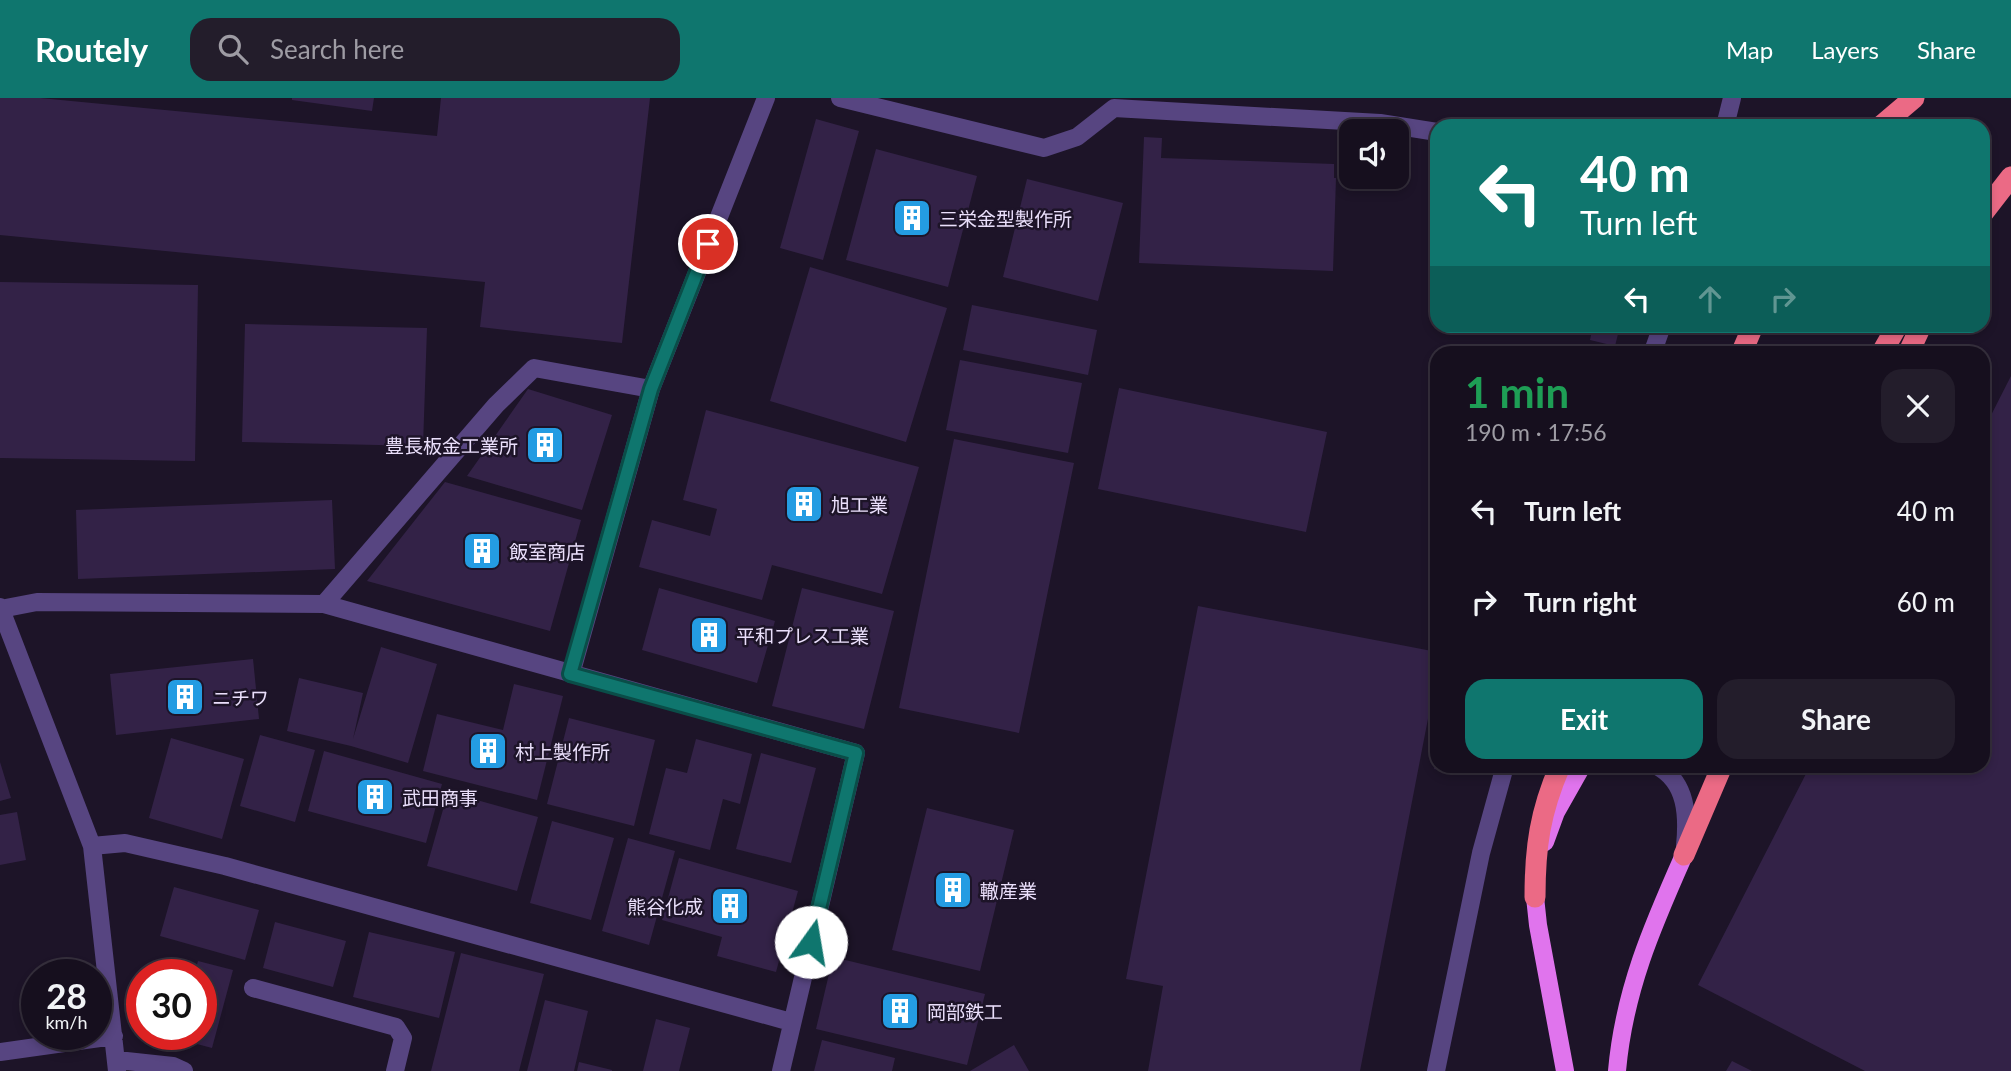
<!DOCTYPE html>
<html lang="en">
<head>
<meta charset="utf-8">
<style>
  :root { --surface:#160f1e; --page:#231d2b; --text:#f1f3f6; --muted:#9e9ca4; --line:#352f3c; --accent:#0f766e }
  body { margin:0; font-family:Lato,"Noto Sans JP",sans-serif; background:var(--page); color:var(--text); height:100vh; display:flex; flex-direction:column; font-size:26px; white-space:nowrap }
  * { box-sizing:border-box; margin:0 }
  p { font-size:23px; color:var(--muted) }
  .icon { flex:none; width:38px; height:38px; fill:none; stroke:currentColor; stroke-width:2; stroke-linecap:round; stroke-linejoin:round }
  .map { position:relative; flex:1; overflow:hidden }
  .side { position:absolute; left:1430px; top:248px; width:560px; height:427px; display:flex; flex-direction:column; background:var(--surface); border-radius:21px; box-shadow:0 4px 10px #0003,0 0 0 2px var(--line) }
  .side>* { flex:none }
  .hud { position:absolute; left:1430px; top:21px; width:560px; height:214px; border-radius:21px; box-shadow:0 4px 10px #0003,0 0 0 2px var(--line); background:#0f766e; color:#fff; overflow:hidden }
  .buttons { position:absolute; left:1339px; top:21px; display:grid; gap:14px }
  .buttons a { display:grid; place-items:center; width:70px; height:70px; border-radius:14px; background:var(--surface); box-shadow:0 4px 10px #0003,0 0 0 2px var(--line); font-size:35px }
  .speed { position:absolute; left:21px; top:861px; display:flex; gap:14px; font-size:35px; font-weight:700; text-align:center }
  .speed>* { display:grid; place-content:center; width:91px; height:91px; border-radius:50%; background:var(--surface); box-shadow:0 4px 10px #0003,0 0 0 2px var(--line); line-height:1 }
  .speed small { font-size:18px; font-weight:400 }
  .speed .limit { border:10px solid #d22; background:#fff; color:#111 }
  .pin { position:absolute; display:grid; place-items:center; width:60px; height:60px; color:#fff; margin:-30px; border:4px solid #fff; border-radius:50%; box-shadow:0 2px 7px #0007 }
  .me { position:absolute; width:77px; margin:-38px; rotate:13deg; stroke-linejoin:round; filter:drop-shadow(0 0 5px #0008) }
  .turn { display:flex; align-items:center; gap:24px; height:147px; padding:0 35px; font-size:32px }
  .turn .icon { width:91px; height:91px; stroke-width:2.5 }
  .turn b { display:block; font-size:49px; line-height:60px }
  .lanes { display:flex; align-items:center; height:66px; padding:0 35px; background:#0003; justify-content:center; gap:35px; direction:ltr }
  .lanes .off { opacity:.35 }
  .round { display:grid; place-items:center; flex:none; width:74px; height:74px; border-radius:21px; background:var(--page) }
  .head { display:flex; align-items:center; justify-content:space-between; height:119px; padding:0 35px }
  h1 { font-size:42px; font-weight:700; line-height:52px; color:#1e9e55 }
  .primary-button { display:flex; gap:14px; margin-top:auto; padding:14px 35px }
  .primary-button a { flex:1; height:80px; border-radius:21px; background:var(--accent); color:#fff; font-size:28px; font-weight:700; line-height:80px; text-align:center }
  .primary-button a+a { background:var(--page); color:var(--text) }
  ul { padding:0; list-style:none }
  li { display:flex; align-items:center; gap:21px; height:91px; padding:0 35px }
  li div { flex:1 }
  li b { display:block; font-size:26px }
  li em { font-style:normal }
  header { display:flex; align-items:center; gap:42px; box-sizing:border-box; height:98px; padding:0 35px; background:var(--accent); color:#fff }
  header strong { font-size:33px }
  nav { display:flex; gap:38px; margin-inline-start:auto; font-size:24px }
  .search { width:490px; height:63px; background:var(--page); display:flex; align-items:center; gap:18px; box-sizing:border-box; padding:0 24px; border-radius:21px; color:var(--muted); font-size:26px }
  .map>svg:first-child { display:block }
  .building { fill:#332247 }
  .lines { fill:none; stroke-linecap:round; stroke-linejoin:round }
  .minor { stroke:#574581; stroke-width:18 }
  .major { stroke:#e074ed; stroke-width:18 }
  .highway { stroke:#eb6a85; stroke-width:21 }
  .route-casing { stroke:#0a4d48; stroke-width:18 }
  .route { stroke:#0f766e; stroke-width:12 }
  .labels { text-anchor:middle; dominant-baseline:central; stroke-width:5; stroke-linejoin:round; paint-order:stroke }
  .poi-label { font-size:19px; fill:#eadffb; stroke:#1d1428; text-anchor:start }
</style>
</head>
<body>
<header>
<strong>Routely</strong>
<div class="search"><svg class="icon" aria-label="search" viewBox="0 0 24 24"><circle cx="10" cy="10" r="6"/><path d="M15 15l6 6"/></svg>Search here</div>
<nav><a>Map</a><a>Layers</a><a>Share</a></nav>
</header>
<div class="map">
<svg width="2011" height="973" viewBox="0 0 2011 973">
  <rect width="100%" height="100%" fill="#1d1428"/>
  <!-- building -->
  <path class="building" d="M 0,0 L 40,0 L 437,38 L 441,0 L 650,0 L 622,245 L 480,229 L 485,184 L 0,137 Z
    M 292,0 L 374,0 L 372,13 L 292,2 Z
    M 816,21 L 859,33 L 823,162 L 780,150 Z
    M 1144,39 L 1162,40 L 1161,60 L 1334,66 L 1334,80 L 1336,80 L 1333,173 L 1139,165 Z
    M 876,51 L 977,78 L 948,189 L 846,162 Z
    M 1027,81 L 1123,105 L 1098,203 L 1003,179 Z
    M 810,169 L 947,210 L 906,344 L 770,303 Z
    M 0,184 L 198,187 L 195,363 L 0,360 Z
    M 972,207 L 1097,232 L 1088,277 L 963,252 Z
    M 245,226 L 427,230 L 423,348 L 242,344 Z
    M 1593,228 L 1620,228 L 1615,248 L 1590,242 Z
    M 960,262 L 1082,285 L 1068,355 L 946,332 Z
    M 2011,278 L 2011,973 L 1865,973 L 1698,887 L 1810,668 L 1983,668 L 1983,333 Z
    M 1119,290 L 1327,334 L 1306,434 L 1098,391 Z
    M 528,291 L 612,317 L 582,412 L 467,378 Z
    M 706,312 L 919,369 L 882,496 L 772,467 L 762,502 L 639,469 L 652,422 L 710,438 L 717,411 L 683,402 Z
    M 954,341 L 1074,365 L 1019,635 L 899,610 Z
    M 445,384 L 581,422 L 550,533 L 367,483 Z
    M 332,402 L 335,471 L 78,481 L 76,412 Z
    M 659,490 L 775,523 L 757,585 L 642,552 Z
    M 802,490 L 894,513 L 864,631 L 772,608 Z
    M 1198,508 L 1437,554 L 1437,574 L 1360,973 L 1148,973 L 1163,888 L 1126,881 Z
    M 381,549 L 437,566 L 408,665 L 351,648 L 287,633 L 299,580 L 363,595 L 353,641 Z
    M 253,561 L 259,621 L 116,637 L 110,576 Z
    M 514,586 L 563,598 L 537,702 L 423,673 L 437,616 L 503,632 Z
    M 569,620 L 655,642 L 634,728 L 547,706 Z
    M 260,637 L 315,652 L 295,724 L 240,708 Z
    M 171,640 L 244,661 L 222,741 L 149,720 Z
    M 696,641 L 752,656 L 740,706 L 723,701 L 710,752 L 649,736 L 666,670 L 687,675 Z
    M 324,653 L 442,686 L 426,745 L 308,713 Z
    M 761,655 L 816,670 L 791,765 L 736,751 Z
    M 1436,663 L 1437,668 L 1462,668 L 1460,676 L 1434,671 Z
    M 0,664 L 11,700 L 0,703 Z
    M 448,694 L 538,719 L 517,793 L 427,768 Z
    M 927,710 L 1014,732 L 980,873 L 892,852 Z
    M 17,714 L 26,762 L 0,767 L 0,717 Z
    M 552,723 L 614,740 L 591,822 L 530,805 Z
    M 628,740 L 675,753 L 649,847 L 602,833 Z
    M 679,760 L 798,793 L 776,874 L 717,858 L 722,839 L 662,822 Z
    M 174,789 L 259,812 L 245,862 L 160,838 Z
    M 275,824 L 346,843 L 333,889 L 263,870 Z
    M 369,834 L 455,854 L 439,920 L 353,899 Z
    M 461,855 L 544,876 L 519,973 L 431,973 Z
    M 833,859 L 985,896 L 967,967 L 816,931 Z
    M 198,863 L 233,872 L 212,950 L 178,941 L 179,936 L 201,936 L 201,877 L 194,877 Z
    M 545,902 L 588,913 L 574,973 L 527,973 Z
    M 656,921 L 690,930 L 679,973 L 643,973 Z
    M 822,942 L 895,960 L 892,973 L 814,973 Z
    M 1014,947 L 1029,973 L 970,973 Z
    M 1732,963 L 1752,973 L 1726,973 Z
    M 579,964 L 612,972 L 612,973 L 577,973 Z"/>
  <g class="lines">
    <!-- minor -->
    <path class="minor" d="M 840,0 L 1044,50 L 1077,39 L 1114,10 L 1380,25 L 1437,34
      M 1725,28 L 1732,0
      M 1652,256 L 1662,228
      M 324,506 L 496,307 L 534,270 L 651,291
      M 0,509 L 92,748 L 117,973
      M 1,511 L 37,504 L 324,506 L 856,655 L 781,973
      M 571,576 L 651,291 L 766,0
      M 1657,668 C 1687,684 1688,718 1685,748
      M 92,748 L 125,745 L 225,768 L 791,924
      M 253,890 L 396,929 L 403,940 L 395,973
      M 0,954 L 114,938
      M 117,962 L 173,968 L 184,973
      M 1436,973 L 1481,755 L 1505,668"/>
    <!-- major -->
    <path class="major" d="M 1545,744 L 1556,714 L 1582,668
      M 1536,788 L 1535,799 L 1538,827 L 1565,973
      M 1617,973 C 1624,893 1652,829 1684,757"/>
    <!-- highway -->
    <path class="highway" d="M 1881,28 L 1914,0
      M 1983,115 L 2011,79
      M 1741,256 L 1753,228
      M 1881,256 L 1897,228
      M 1908,256 L 1921,228
      M 1684,757 L 1722,668
      M 1535,799 C 1535,749 1540,714 1560,668"/>
  </g>
  <g class="lines">
    <defs>
      <path id="route" d="M 708,146 L 651,291 L 570,576 L 856,655 L 811,844"/>
    </defs>
    <!-- route casing -->
    <use href="#route" class="route-casing"/>
    <!-- route -->
    <use href="#route" class="route"/>
  </g>
  <!-- icons -->
  <defs>
    <symbol id="building-square" viewBox="-11 -11 22 22"><rect x="-9" y="-9" width="18" height="18" rx="4" fill="#249ce2" stroke="#1d1428"/><path d="M-4-6H4V6H1V3H-1V6H-4ZM-2.5-4.3h1.7v1.8h-1.7ZM.8-4.3h1.7v1.8H.8ZM-2.5-1h1.7V.8h-1.7ZM.8-1h1.7V.8H.8Z" fill="#fff"/></symbol>
  </defs>
  <g fill-rule="evenodd">
    <use href="#building-square" x="890" y="98" width="44" height="44"/>
    <use href="#building-square" x="523" y="325" width="44" height="44"/>
    <use href="#building-square" x="782" y="384" width="44" height="44"/>
    <use href="#building-square" x="460" y="431" width="44" height="44"/>
    <use href="#building-square" x="687" y="515" width="44" height="44"/>
    <use href="#building-square" x="163" y="577" width="44" height="44"/>
    <use href="#building-square" x="466" y="631" width="44" height="44"/>
    <use href="#building-square" x="353" y="677" width="44" height="44"/>
    <use href="#building-square" x="931" y="770" width="44" height="44"/>
    <use href="#building-square" x="708" y="786" width="44" height="44"/>
    <use href="#building-square" x="878" y="891" width="44" height="44"/>
  </g>
  <g class="labels">
    <!-- poi labels -->
    <g class="poi-label">
      <text x="939" y="120">三栄金型製作所</text>
      <text x="518" y="347" text-anchor="end">豊長板金工業所</text>
      <text x="831" y="406">旭工業</text>
      <text x="509" y="453">飯室商店</text>
      <text x="736" y="537">平和プレス工業</text>
      <text x="212" y="599">ニチワ</text>
      <text x="515" y="653">村上製作所</text>
      <text x="402" y="699">武田商事</text>
      <text x="980" y="792">轍産業</text>
      <text x="703" y="808" text-anchor="end">熊谷化成</text>
      <text x="927" y="913">岡部鉄工</text>
    </g>
  </g>
</svg>
<div class="buttons">
<a><svg class="icon" aria-label="sound" viewBox="0 0 24 24"><path d="M4 9h4l5-4v14l-5-4H4zM17 9q2 3 0 6"/></svg></a>
</div>
<div class="speed"><div>28<small>km/h</small></div><div class="limit">30</div></div>
<div class="pin" style="left:708px;top:146px;background:#d93025"><svg class="icon" aria-label="arrive" viewBox="0 0 24 24"><path d="M6 21V4h12l-3 4 3 4H6"/></svg></div>
<svg class="me" style="left:811px;top:844px" viewBox="-20 -20 40 40"><circle r="19" fill="#fff"/><path d="M0-13L10 11 0 6-10 11z" fill="#0f766e"/></svg>
<div class="hud">
<div class="turn"><svg class="icon" aria-label="left" viewBox="0 0 24 24"><path d="M17 20v-9H6M10 6l-5 5 5 5"/></svg><div><b>40 m</b>Turn left</div></div>
<div class="lanes"><svg class="icon" aria-label="left" viewBox="0 0 24 24"><path d="M17 20v-9H6M10 6l-5 5 5 5"/></svg><svg class="icon off" aria-label="ahead" viewBox="0 0 24 24"><path d="M12 20V5M6 11l6-6 6 6"/></svg><svg class="icon off" aria-label="right" viewBox="0 0 24 24"><path d="M7 20v-9h11M14 6l5 5-5 5"/></svg></div>
</div>
<section class="side">
<div class="head"><div><h1>1 min</h1><p>190 m · 17:56</p></div><a class="round"><svg class="icon" aria-label="close" viewBox="0 0 24 24"><path d="M6 6l12 12M18 6L6 18"/></svg></a></div>
<ul>
<li><svg class="icon" aria-label="left" viewBox="0 0 24 24"><path d="M17 20v-9H6M10 6l-5 5 5 5"/></svg><div><b>Turn left</b></div><em>40 m</em></li>
<li><svg class="icon" aria-label="right" viewBox="0 0 24 24"><path d="M7 20v-9h11M14 6l5 5-5 5"/></svg><div><b>Turn right</b></div><em>60 m</em></li>
</ul>
<div class="primary-button"><a>Exit</a><a>Share</a></div>
</section>
</div>
</body>
</html>
